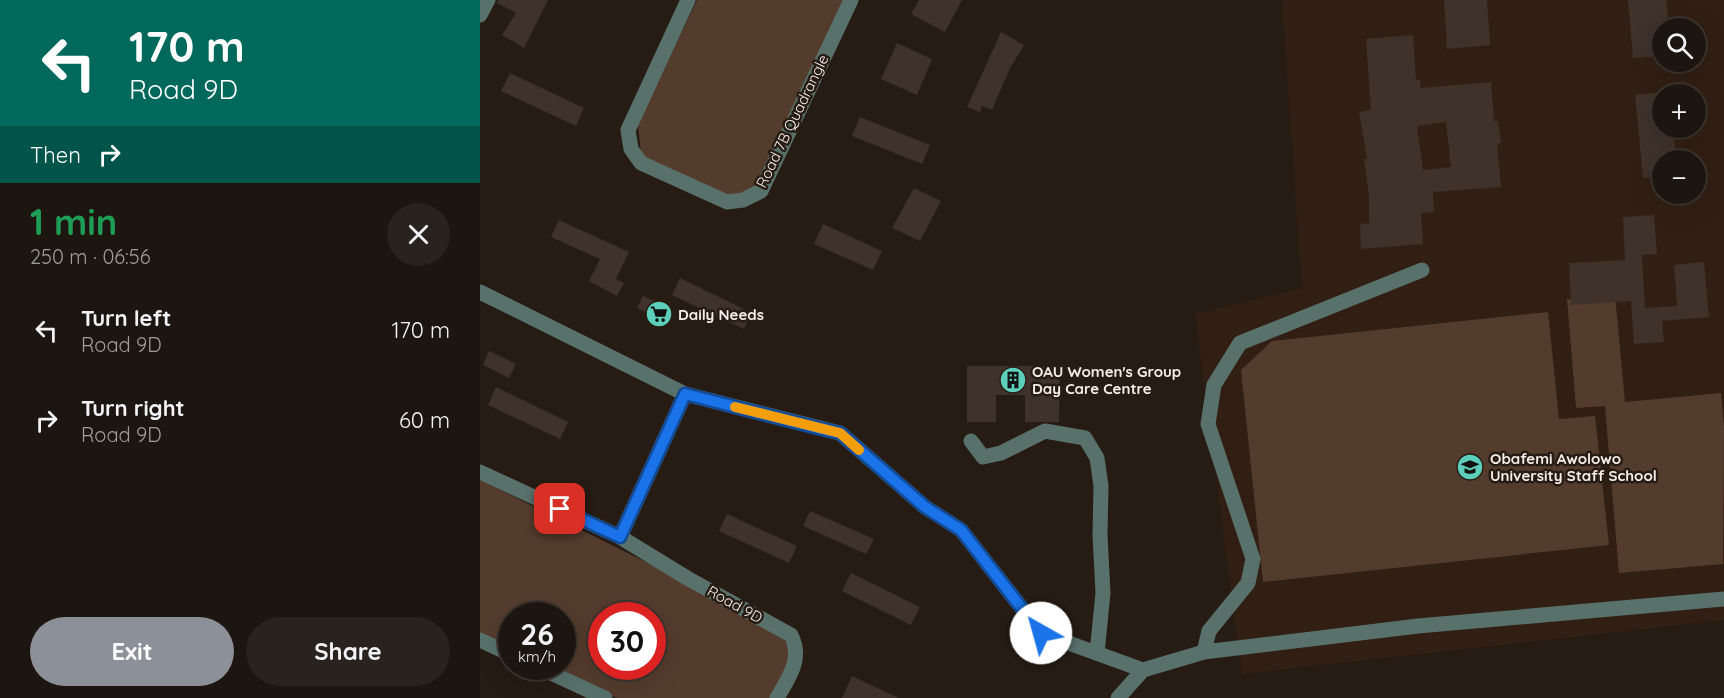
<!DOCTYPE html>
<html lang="en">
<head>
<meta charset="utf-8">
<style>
  :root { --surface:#1d150f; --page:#2a221d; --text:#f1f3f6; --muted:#a09f9e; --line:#3b342f; --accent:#8c9099 }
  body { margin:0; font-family:Quicksand,sans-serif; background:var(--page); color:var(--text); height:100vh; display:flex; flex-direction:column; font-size:22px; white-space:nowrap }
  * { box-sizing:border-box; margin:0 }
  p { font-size:20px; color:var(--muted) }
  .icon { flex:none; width:33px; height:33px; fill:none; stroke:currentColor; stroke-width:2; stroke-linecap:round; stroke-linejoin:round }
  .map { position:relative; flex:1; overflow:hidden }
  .side { display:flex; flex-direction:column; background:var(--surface); width:480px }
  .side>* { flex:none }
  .guide { background:#00695c; color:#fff; overflow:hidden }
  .buttons { position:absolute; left:1172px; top:18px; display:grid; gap:12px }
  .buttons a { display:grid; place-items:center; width:54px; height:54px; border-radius:50%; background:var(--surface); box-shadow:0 6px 24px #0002,0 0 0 2px var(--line); font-size:30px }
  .speed { position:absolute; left:18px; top:602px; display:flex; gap:12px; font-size:30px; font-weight:700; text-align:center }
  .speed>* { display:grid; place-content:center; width:78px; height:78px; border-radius:50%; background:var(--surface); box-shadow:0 6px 24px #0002,0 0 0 2px var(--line); line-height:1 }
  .speed small { font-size:15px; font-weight:400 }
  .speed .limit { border:9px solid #d22; background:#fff; color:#111 }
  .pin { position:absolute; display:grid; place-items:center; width:51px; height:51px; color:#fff; margin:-26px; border-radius:12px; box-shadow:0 3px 9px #0006 }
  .me { position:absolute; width:66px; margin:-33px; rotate:322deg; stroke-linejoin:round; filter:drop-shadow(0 0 4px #0008) }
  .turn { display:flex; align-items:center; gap:21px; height:126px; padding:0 30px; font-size:27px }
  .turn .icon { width:78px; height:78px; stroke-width:2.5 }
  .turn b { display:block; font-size:42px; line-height:51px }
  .then { display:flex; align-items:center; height:57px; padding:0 30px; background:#0003; gap:12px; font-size:22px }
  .round { display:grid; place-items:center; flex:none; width:63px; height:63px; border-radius:32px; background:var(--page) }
  .head { display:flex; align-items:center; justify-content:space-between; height:102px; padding:0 30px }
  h1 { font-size:36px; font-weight:800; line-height:45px; color:#1e9e55 }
  .button { display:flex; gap:12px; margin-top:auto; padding:12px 30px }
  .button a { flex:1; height:69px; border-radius:36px; background:var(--accent); color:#fff; font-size:24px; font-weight:800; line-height:69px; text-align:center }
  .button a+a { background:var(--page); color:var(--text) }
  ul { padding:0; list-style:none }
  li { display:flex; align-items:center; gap:18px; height:90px; padding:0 30px }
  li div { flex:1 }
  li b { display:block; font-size:22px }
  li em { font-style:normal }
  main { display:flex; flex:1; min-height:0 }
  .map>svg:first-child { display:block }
  .built { fill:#311f14; fill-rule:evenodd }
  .green { fill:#543c2d; fill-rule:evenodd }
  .building { fill:#3e322a; fill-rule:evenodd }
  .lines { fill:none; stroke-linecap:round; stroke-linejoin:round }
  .minor { stroke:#58716b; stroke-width:15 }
  .route-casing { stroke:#114b97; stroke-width:15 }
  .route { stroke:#1a73e8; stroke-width:10 }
  .slow { stroke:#f59e0b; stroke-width:10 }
  .labels { text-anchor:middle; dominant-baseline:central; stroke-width:5; stroke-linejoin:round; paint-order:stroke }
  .street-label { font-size:15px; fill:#f6ede8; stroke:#271c14 }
  .poi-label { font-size:15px; font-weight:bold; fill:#f6ede8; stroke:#271c14; text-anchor:start }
</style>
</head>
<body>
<main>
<section class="side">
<div class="guide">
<div class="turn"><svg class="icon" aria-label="left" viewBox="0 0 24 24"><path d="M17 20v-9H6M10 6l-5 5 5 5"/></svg><div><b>170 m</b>Road 9D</div></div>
<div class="then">Then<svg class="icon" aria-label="right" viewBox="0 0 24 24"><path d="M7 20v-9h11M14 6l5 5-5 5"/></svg></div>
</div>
<div class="head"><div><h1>1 min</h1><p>250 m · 06:56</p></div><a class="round"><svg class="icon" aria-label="close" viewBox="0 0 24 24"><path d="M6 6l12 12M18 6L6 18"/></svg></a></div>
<ul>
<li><svg class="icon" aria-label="left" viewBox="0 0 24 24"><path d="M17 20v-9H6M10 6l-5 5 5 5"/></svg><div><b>Turn left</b><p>Road 9D</p></div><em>170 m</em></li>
<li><svg class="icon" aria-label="right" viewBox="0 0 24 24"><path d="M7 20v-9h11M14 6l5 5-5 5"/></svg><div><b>Turn right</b><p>Road 9D</p></div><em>60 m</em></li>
</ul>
<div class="button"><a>Exit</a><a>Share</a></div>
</section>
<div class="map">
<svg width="1244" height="698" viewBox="0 0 1244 698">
  <rect width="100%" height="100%" fill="#271c14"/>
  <!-- built -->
  <path class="built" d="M 802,0 L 1244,0 L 1244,620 L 762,674 L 715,314 L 822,288 ZM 1182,28 L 1215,28 L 1215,62 L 1182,62 ZM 1182,94 L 1215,94 L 1215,128 L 1182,128 ZM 1182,160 L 1215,160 L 1215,194 L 1182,194 Z"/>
  <!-- green -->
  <path class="green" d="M 217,0 L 366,0 L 277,187 C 267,192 257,197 246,195 C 228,191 176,165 161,154 L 158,124 Z
    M 1135,295 L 1145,402 L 1241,393 L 1244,427 L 1243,564 L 1139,573 L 1125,406 L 1096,408 L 1087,299 Z
    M 1068,312 L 1079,419 L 1115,416 L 1129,545 L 783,582 L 761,370 L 792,341 Z
    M 0,480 L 166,562 L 303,637 C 318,658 301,678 290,698 L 137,698 L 68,666 L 82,666 L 82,615 L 32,615 L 31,649 L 0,634 ZM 122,615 L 172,615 L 172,666 L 122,666 Z"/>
  <!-- building -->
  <path class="building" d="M 18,0 L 68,0 L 44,48 L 22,35 L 36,13 L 17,3 Z
    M 439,0 L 482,0 L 465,32 L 431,14 Z
    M 964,0 L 1007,0 L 1010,45 L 967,49 Z
    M 1148,0 L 1186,0 L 1189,28 L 1182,28 L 1182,56 L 1153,58 Z
    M 521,32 L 544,45 L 530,68 L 512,110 L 502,106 L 500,112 L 487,107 Z
    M 933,35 L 936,80 L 940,80 L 941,88 L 1011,82 L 1014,121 L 1018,121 L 1021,143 L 1017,144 L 1021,187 L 953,192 L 954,212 L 941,213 L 943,244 L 881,249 L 880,224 L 889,223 L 889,197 L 884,159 L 887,159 L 879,112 L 891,110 L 886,39 ZM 966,122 L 971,167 L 943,170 L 937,126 Z
    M 417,43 L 452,59 L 437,95 L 401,79 Z
    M 30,73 L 104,108 L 96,126 L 21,91 Z
    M 1182,92 L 1182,128 L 1193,128 L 1196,160 L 1182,160 L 1182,176 L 1163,178 L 1155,95 Z
    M 380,117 L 450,145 L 442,164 L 372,136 Z
    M 434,188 L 461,201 L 440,241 L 412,228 Z
    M 1174,215 L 1177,254 L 1162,255 L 1165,308 L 1197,306 L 1194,265 L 1224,262 L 1229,317 L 1182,321 L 1184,342 L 1154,344 L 1151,301 L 1091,305 L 1089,263 L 1145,260 L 1143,217 Z
    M 79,220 L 149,252 L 136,279 L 144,283 L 137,296 L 109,281 L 120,259 L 71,237 Z
    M 343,224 L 402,251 L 393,270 L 334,244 Z
    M 200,278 L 272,313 L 264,329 L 192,295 Z
    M 163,296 L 190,308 L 184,321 L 157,308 Z
    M 9,351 L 36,364 L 29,378 L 3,365 Z
    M 487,366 L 580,366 L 579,422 L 545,422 L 545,395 L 516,395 L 516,422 L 487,422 Z
    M 16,387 L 88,422 L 80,439 L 8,405 Z
    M 330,511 L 394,539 L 386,554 L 323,526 Z
    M 247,514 L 317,546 L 309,563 L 239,531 Z
    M 371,573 L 440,607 L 431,625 L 362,591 Z
    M 372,676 L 419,698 L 362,698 Z"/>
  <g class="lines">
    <!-- minor -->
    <path class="minor" d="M 208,0 L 148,130 L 151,149 L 161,163 L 247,202 L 263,200 L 281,191 L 371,0
      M 0,15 L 8,0
      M 0,292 L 205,394 L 360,433 L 445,507 L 481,530 L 561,633 L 663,670
      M 491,441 L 503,457 L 521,453 L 565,431 L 605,438 L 617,458 L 621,486 L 620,535 L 623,593 L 617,653
      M 0,472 L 140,537 L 207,578 L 311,635 C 323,659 309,677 297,698
      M 140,537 L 205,394
      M 0,640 L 32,655
      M 724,652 L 729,631 L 768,583 L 773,559 L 728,424 L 734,385 L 760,343 L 942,270
      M 56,666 L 125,698
      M 638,698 L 663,670 L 724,652 L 938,626 L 1244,599"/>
  </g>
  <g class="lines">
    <defs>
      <path id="route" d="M 80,509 L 140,537 L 205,394 L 338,428 L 360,433 L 445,507 L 481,530 L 561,633"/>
    </defs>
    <!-- route casing -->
    <use href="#route" class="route-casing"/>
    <!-- route -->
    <use href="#route" class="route"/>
    <!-- slow -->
    <path class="slow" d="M 255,407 L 360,433 L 379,450"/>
  </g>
  <!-- icons -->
  <defs>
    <symbol id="supermarket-disc" viewBox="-11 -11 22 22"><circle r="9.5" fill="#5cceba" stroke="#271c14"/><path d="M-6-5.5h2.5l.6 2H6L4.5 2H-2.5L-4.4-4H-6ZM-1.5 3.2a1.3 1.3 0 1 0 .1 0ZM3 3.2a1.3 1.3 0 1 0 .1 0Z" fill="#111"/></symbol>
    <symbol id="building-disc" viewBox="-11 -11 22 22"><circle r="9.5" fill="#5cceba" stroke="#271c14"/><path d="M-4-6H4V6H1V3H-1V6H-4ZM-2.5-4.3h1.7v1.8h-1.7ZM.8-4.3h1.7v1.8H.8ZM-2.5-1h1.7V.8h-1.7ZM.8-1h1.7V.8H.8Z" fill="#111"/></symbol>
    <symbol id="school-disc" viewBox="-11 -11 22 22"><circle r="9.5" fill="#5cceba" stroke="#271c14"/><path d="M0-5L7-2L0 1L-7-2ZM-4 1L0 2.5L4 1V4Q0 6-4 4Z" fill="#111"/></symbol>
  </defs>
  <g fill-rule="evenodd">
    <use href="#supermarket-disc" x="164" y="299" width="30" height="30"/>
    <use href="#building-disc" x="518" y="365" width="30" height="30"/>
    <use href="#school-disc" x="975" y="452" width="30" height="30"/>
  </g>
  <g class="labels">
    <!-- street labels -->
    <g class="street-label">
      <text transform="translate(312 121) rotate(-64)">Road 7B Quadrangle</text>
      <text transform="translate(255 604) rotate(29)">Road 9D</text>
    </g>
    <!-- poi labels -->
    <g class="poi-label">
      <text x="198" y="314">Daily Needs</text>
      <text x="552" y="371">OAU Women's Group<tspan x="552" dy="17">Day Care Centre</tspan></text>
      <text x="1010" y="458">Obafemi Awolowo<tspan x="1010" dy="17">University Staff School</tspan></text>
    </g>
  </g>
</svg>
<div class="buttons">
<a><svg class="icon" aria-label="search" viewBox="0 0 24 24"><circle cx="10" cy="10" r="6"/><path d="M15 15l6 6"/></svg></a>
<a>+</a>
<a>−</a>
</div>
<div class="speed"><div>26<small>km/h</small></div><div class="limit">30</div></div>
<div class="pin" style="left:80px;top:509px;background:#d93025"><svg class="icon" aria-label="arrive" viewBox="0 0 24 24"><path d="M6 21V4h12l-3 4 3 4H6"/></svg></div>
<svg class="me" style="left:561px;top:633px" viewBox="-20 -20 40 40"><circle r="19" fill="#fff"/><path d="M0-13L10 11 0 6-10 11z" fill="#1a73e8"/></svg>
</div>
</main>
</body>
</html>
